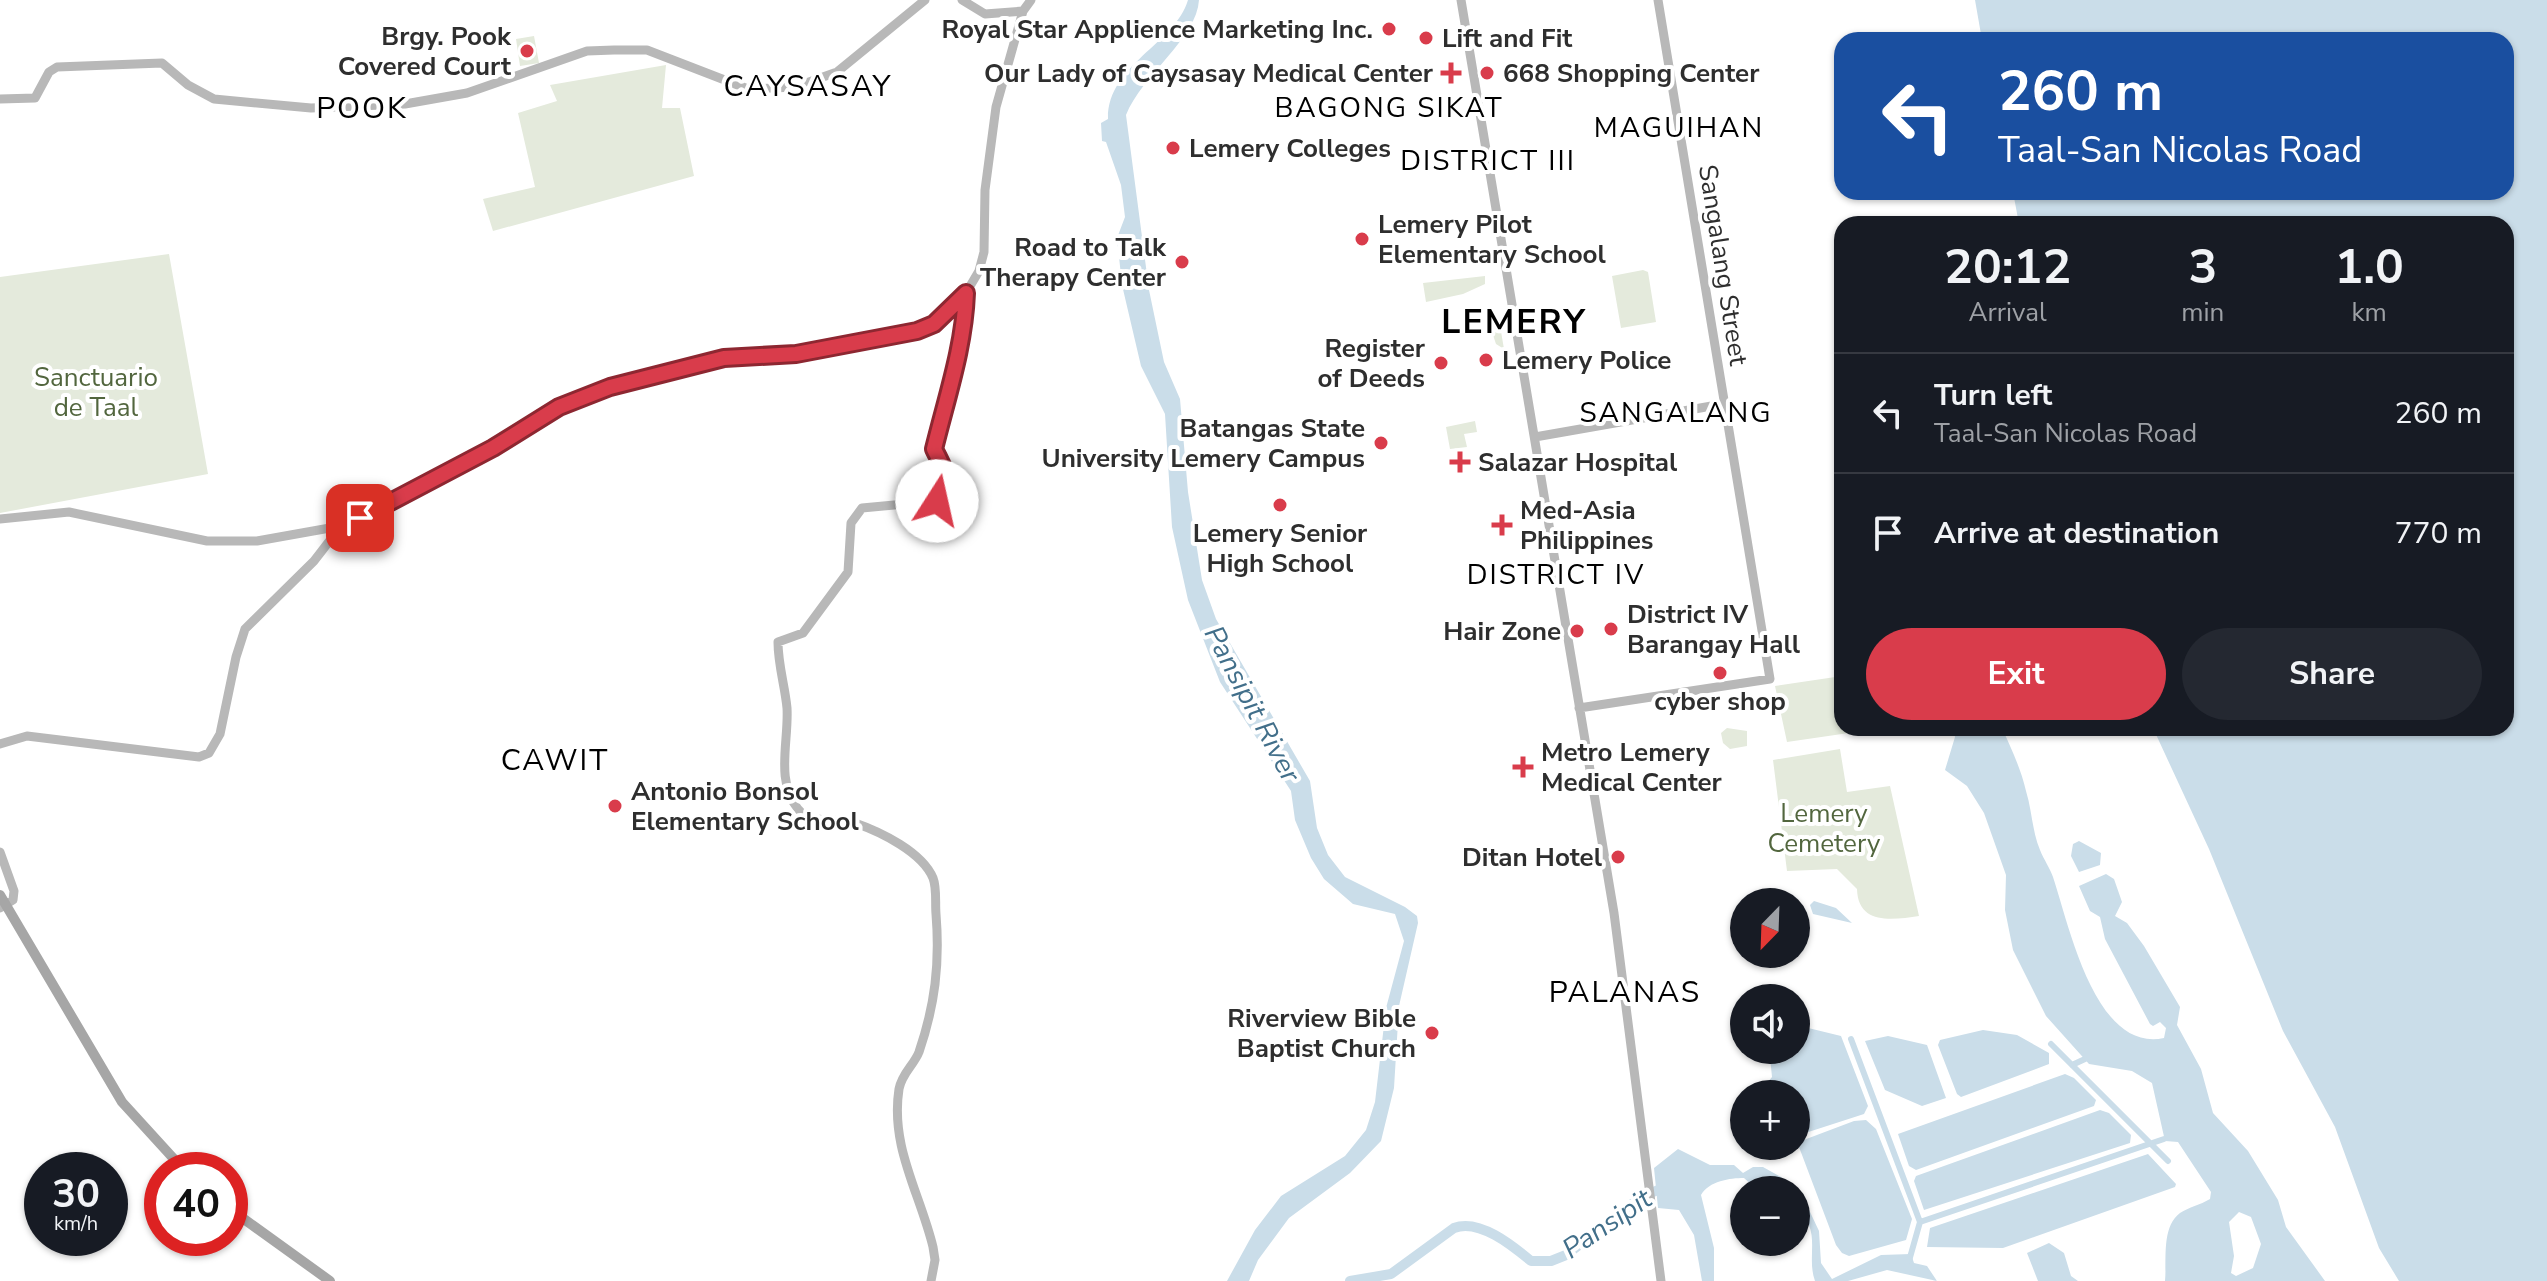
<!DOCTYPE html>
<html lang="en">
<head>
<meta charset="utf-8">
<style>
  :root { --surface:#171b24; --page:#242831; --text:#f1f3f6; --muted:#9ea1a6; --line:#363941; --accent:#d93c4b }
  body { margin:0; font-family:"Nunito Sans",sans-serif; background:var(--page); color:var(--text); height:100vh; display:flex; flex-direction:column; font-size:30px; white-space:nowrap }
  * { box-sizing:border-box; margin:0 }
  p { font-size:26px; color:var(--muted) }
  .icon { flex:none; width:44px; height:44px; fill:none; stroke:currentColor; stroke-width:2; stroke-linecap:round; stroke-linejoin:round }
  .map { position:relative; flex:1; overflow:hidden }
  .drawer { position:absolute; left:1834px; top:216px; width:680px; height:520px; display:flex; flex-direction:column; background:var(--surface); border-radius:24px; box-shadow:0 2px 6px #0004 }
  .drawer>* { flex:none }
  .banner { position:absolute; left:1834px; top:32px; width:680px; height:168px; border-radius:24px; box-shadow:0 2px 6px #0004; background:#1a4fa0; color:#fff; overflow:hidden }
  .needle { width:52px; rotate:203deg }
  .tools { position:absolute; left:1730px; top:888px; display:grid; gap:16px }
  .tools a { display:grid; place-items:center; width:80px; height:80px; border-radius:50%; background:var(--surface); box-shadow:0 2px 6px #0004; font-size:40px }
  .speed { position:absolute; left:24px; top:1152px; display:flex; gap:16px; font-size:40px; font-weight:700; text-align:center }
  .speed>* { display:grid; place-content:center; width:104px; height:104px; border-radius:50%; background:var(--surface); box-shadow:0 2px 6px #0004; line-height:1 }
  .speed small { font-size:20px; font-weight:400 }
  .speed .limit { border:12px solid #d22; background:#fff; color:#111 }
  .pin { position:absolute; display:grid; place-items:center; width:68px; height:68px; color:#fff; margin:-34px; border-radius:16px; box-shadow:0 4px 12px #0006 }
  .me { position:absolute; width:88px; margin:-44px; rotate:10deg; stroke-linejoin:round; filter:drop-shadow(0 0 6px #0008) }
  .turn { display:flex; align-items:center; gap:28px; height:168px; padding:0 32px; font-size:36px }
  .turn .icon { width:104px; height:104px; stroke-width:2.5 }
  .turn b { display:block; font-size:56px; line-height:68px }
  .eta { display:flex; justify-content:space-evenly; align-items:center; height:136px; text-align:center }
  .eta b { font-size:48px; font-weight:700; line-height:56px }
  .cta { display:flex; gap:16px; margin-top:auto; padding:16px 32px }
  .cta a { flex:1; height:92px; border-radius:48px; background:var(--accent); color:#fff; font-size:32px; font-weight:700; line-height:92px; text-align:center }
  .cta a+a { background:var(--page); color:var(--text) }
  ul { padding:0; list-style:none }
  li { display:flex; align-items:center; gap:24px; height:120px; padding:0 32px; border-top:2px solid var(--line) }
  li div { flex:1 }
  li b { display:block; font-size:30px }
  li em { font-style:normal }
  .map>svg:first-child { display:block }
  .green { fill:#e4eadc }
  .water { fill:#cadde9; fill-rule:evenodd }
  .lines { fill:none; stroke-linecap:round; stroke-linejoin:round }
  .canal { stroke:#cadde9; stroke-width:6 }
  .river { stroke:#cadde9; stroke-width:10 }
  .secondary { stroke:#b8b8b8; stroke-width:9 }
  .primary { stroke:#a6a6a6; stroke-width:10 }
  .route-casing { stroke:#8d2731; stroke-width:20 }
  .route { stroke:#d93c4b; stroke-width:14 }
  .poi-dot { fill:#d93c4b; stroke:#fff; stroke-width:3 }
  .labels { text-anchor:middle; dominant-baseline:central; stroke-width:8; stroke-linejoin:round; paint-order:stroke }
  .poi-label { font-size:26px; font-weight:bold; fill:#2e2e2e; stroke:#fff; text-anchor:start }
  .street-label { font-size:26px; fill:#2e2e2e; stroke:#fff }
  .park-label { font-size:26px; fill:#52663e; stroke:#fff }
  .neighbourhood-label { font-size:28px; letter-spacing:2px; fill:#000; stroke:#fff }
  .water-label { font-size:28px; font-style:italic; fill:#426f8a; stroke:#fff }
  .quarter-label { font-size:30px; letter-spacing:2px; fill:#000; stroke:#fff }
  .district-label { font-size:34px; font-weight:bold; letter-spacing:2px; fill:#000; stroke:#fff }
</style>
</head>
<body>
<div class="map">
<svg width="2547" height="1281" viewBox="0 0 2547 1281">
  <rect width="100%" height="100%" fill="#fff"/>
  <!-- green -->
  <path class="green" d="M 534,36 L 539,63 L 520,66 L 516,39 Z
    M 666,65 L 662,108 L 680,108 L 694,176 L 493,231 L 483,199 L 535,187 L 518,113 L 557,101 L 550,85 Z
    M 169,254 L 208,474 L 0,513 L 0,277 Z
    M 1643,270 L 1648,272 L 1656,322 L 1621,328 L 1612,276 Z
    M 1485,276 L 1485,284 L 1463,294 L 1426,302 L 1423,283 Z
    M 1498,314 L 1504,349 L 1496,344 L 1491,329 L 1493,317 Z
    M 1475,421 L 1477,432 L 1464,434 L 1467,447 L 1450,449 L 1446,427 Z
    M 1842,676 L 1842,728 L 1883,728 L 1787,742 L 1775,686 Z
    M 1727,728 L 1747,731 L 1747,746 L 1730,749 L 1723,743 L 1721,733 Z
    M 1840,749 L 1847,792 L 1890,786 L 1919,916 C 1892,920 1858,925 1857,889 L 1837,869 L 1787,871 L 1773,760 Z"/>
  <!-- water -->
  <path class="water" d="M 1188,0 L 1199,0 C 1197,38 1142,75 1126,115 L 1149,290 L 1164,362 L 1180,399 L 1188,492 L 1202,580 L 1216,619 L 1310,781 L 1317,828 L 1328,855 L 1345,877 L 1405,907 L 1417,916 L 1418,923 L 1399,1006 L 1394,1088 L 1381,1141 L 1350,1173 L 1289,1218 L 1258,1260 L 1249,1281 L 1227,1281 L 1255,1230 L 1281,1196 L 1345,1156 L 1366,1130 L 1375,1102 L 1386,1008 L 1404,941 L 1395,914 L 1353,904 L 1324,879 L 1311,858 L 1295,820 L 1291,791 L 1220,682 L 1188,600 L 1172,527 L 1165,414 L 1141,366 L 1122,285 L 1117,238 L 1125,217 L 1121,185 L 1106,142 L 1102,141 L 1101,123 L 1108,119 C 1107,65 1175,44 1188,0 Z
    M 1975,0 L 2547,0 L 2547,1281 L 2399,1281 L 2379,1248 L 2335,1127 L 2283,1031 L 2209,849 L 2153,728 L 2506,728 L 2506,224 L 2019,224 L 2013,192 L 2506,192 L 2506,40 L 1982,40 Z
    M 1953,728 L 2002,728 C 2011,748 2021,769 2026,791 C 2032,810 2032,831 2040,850 C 2044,860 2050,868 2053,877 C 2069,925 2095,1053 2164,1038 L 2166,1028 L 2160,1022 L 2153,1026 L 2150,1024 L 2105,939 L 2100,917 L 2090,911 L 2079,886 L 2106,874 L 2114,879 L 2122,902 L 2115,916 L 2127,923 L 2144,946 L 2180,1007 L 2177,1025 L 2201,1069 L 2213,1113 L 2248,1151 L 2278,1200 L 2286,1227 L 2325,1281 L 2165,1281 C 2167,1261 2161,1227 2180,1213 C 2189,1207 2200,1205 2210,1199 L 2211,1192 L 2178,1142 L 2165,1141 L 2152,1083 L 2132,1071 L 2089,1064 L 2046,1016 L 2013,950 L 2005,910 L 2006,875 L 1984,813 L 1967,786 L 1945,770 L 1955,737 ZM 2239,1212 L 2251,1217 L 2261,1244 L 2253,1268 L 2236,1276 L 2231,1273 L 2234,1256 L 2229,1222 Z
    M 2079,841 L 2101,853 L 2100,865 L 2079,872 L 2071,856 L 2073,844 Z
    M 1814,901 L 1836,908 L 1852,923 L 1813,914 L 1810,905 Z
    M 1796,1025 L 1841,1036 L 1868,1106 L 1864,1114 L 1796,1136 L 1796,1094 L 1758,1094 L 1772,1077 L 1770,1057 L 1764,1050 L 1796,1050 Z
    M 1983,1030 L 2017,1035 L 2049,1053 L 2049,1064 L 1961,1097 L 1957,1094 L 1938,1045 L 1940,1040 Z
    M 1888,1036 L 1927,1045 L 1946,1098 L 1922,1106 L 1885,1090 L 1865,1041 Z
    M 2065,1074 L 2074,1078 L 2096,1100 L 2094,1106 L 1916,1170 L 1909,1166 L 1898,1134 Z
    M 2100,1110 L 2109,1113 L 2131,1135 L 2130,1143 L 1924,1210 L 1914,1181 L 1916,1176 Z
    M 1866,1120 L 1876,1129 L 1912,1219 L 1906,1240 L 1849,1256 L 1842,1253 L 1836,1245 L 1799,1147 L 1801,1141 L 1854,1121 Z
    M 1678,1149 L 1710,1165 L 1734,1165 L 1743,1173 L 1753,1167 L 1763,1167 L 1781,1177 L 1803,1197 L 1819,1231 L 1821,1263 L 1832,1279 L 1881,1255 L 1911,1254 L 1914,1263 L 1927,1266 L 1937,1281 L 1887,1270 L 1848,1281 L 1815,1281 C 1808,1262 1816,1243 1809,1225 C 1804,1211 1796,1205 1796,1190 L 1778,1190 L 1762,1183 L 1753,1186 L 1744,1178 C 1730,1178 1709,1181 1701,1195 L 1714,1248 L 1714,1281 L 1702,1281 L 1694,1235 L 1679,1210 L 1658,1208 L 1654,1168 Z
    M 2148,1154 L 2176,1184 L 2175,1187 L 2003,1248 L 1927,1247 L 1930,1228 Z
    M 2049,1243 L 2064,1253 L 2071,1276 L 2078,1281 L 2038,1281 L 2027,1253 Z"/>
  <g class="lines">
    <!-- canal -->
    <path class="canal" d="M 1851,1039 L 1920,1222 L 1909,1261
      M 2051,1044 L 2168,1161
      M 2072,1065 L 2085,1059
      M 1920,1222 L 2164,1139"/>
    <!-- river -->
    <path class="river" d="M 1350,1281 L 1391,1274 L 1454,1228 C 1479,1218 1513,1246 1531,1261 L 1551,1261 L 1566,1255 L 1641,1197 L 1658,1190"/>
    <!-- secondary -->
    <path class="secondary" d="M 962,0 L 985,14 L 1023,11
      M 1461,0 L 1614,913 L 1661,1281
      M 0,99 L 35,98 L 49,72 L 57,67 L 162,63 L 188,85 L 214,99 L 311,108 L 405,104 L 467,93 L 587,51 L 614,50 L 647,50 L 748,89 L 795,87 L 837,72 L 925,0
      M 1535,437 L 1723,404
      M 0,519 L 69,512 L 207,541 L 257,541 L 341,526
      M 1579,708 L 1770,679 L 1658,0
      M 0,744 L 27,736 L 199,757 L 209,753 L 220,734 L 236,657 L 245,629 L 314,561 L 341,526 L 493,448 L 559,407 L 610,387 L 724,358 L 796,354 L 917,331 L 934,324 L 966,293
      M 0,852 L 14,891 L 13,900 L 0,908
      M 931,1281 L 935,1260 L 933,1247 C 920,1193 890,1147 899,1089 C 902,1073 914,1065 919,1052 C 935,1005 940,964 936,914 C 935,903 937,888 933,878 C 922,852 881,832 855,823 C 838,817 810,825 798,809 C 775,781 789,741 787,708 C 785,686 778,665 778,642 L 803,633 L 848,572 L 851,523 L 862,508 L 937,501 C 955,483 942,468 934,449 L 952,391 L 965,322 L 966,293 L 979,271 L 984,252 L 985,190 L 996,107 L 1023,11 L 1031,0"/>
    <!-- primary -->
    <path class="primary" d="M 0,895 L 122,1102 L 184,1170
      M 230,1209 L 330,1281"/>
  </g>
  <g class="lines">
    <defs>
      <path id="route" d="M 360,518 L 493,448 L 559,407 L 610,387 L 724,358 L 796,354 L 917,331 L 934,324 L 966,293 C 964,347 947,396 934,449 C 943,468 955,483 937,501"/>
    </defs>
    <!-- route casing -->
    <use href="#route" class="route-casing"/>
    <!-- route -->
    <use href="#route" class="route"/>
  </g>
  <!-- markers -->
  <g class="poi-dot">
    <circle cx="1389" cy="29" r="8"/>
    <circle cx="1426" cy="38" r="8"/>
    <circle cx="527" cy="51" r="8"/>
    <path d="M1447 61h8v8h8v8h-8v8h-8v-8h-8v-8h8z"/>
    <circle cx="1487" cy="73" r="8"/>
    <circle cx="1173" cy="148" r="8"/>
    <circle cx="1362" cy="239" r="8"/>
    <circle cx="1182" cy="262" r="8"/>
    <circle cx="1486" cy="360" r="8"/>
    <circle cx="1441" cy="363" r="8"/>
    <circle cx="1381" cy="443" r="8"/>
    <path d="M1456 450h8v8h8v8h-8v8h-8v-8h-8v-8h8z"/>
    <circle cx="1280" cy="505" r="8"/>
    <path d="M1498 513h8v8h8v8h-8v8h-8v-8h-8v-8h8z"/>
    <circle cx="1611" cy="629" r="8"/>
    <circle cx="1577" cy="631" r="8"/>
    <circle cx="1720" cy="673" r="8"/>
    <path d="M1519 755h8v8h8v8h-8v8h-8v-8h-8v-8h8z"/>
    <circle cx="615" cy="806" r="8"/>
    <circle cx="1618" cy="857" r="8"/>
    <circle cx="1432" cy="1033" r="8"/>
  </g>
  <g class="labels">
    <!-- poi labels -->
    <g class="poi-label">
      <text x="1373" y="29" text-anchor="end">Royal Star Applience Marketing Inc.</text>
      <text x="511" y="36" text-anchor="end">Brgy. Pook<tspan x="511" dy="30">Covered Court</tspan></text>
      <text x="1442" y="38">Lift and Fit</text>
      <text x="1433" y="73" text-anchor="end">Our Lady of Caysasay Medical Center</text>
      <text x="1503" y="73">668 Shopping Center</text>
      <text x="1189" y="148">Lemery Colleges</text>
      <text x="1378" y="224">Lemery Pilot<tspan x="1378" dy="30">Elementary School</tspan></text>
      <text x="1166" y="247" text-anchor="end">Road to Talk<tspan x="1166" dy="30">Therapy Center</tspan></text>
      <text x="1425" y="348" text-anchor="end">Register<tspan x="1425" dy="30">of Deeds</tspan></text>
      <text x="1502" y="360">Lemery Police</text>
      <text x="1365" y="428" text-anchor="end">Batangas State<tspan x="1365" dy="30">University Lemery Campus</tspan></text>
      <text x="1478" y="462">Salazar Hospital</text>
      <text x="1520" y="510">Med-Asia<tspan x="1520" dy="30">Philippines</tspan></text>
      <text x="1280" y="533" text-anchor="middle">Lemery Senior<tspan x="1280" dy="30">High School</tspan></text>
      <text x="1627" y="614">District IV<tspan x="1627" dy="30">Barangay Hall</tspan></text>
      <text x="1561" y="631" text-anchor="end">Hair Zone</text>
      <text x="1720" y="701" text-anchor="middle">cyber shop</text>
      <text x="1541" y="752">Metro Lemery<tspan x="1541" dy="30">Medical Center</tspan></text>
      <text x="631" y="791">Antonio Bonsol<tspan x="631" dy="30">Elementary School</tspan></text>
      <text x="1602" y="857" text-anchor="end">Ditan Hotel</text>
      <text x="1416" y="1018" text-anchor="end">Riverview Bible<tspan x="1416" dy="30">Baptist Church</tspan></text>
    </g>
    <!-- street labels -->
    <g class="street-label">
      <text transform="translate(1723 265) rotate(81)">Sangalang Street</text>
    </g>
    <!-- park labels -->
    <g class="park-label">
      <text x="96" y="377">Sanctuario<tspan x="96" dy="30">de Taal</tspan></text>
      <text x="1824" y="813">Lemery<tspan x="1824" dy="30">Cemetery</tspan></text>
    </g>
    <!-- neighbourhood labels -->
    <g class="neighbourhood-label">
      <text x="1389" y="108">BAGONG SIKAT</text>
      <text x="1679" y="128">MAGUIHAN</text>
      <text x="1488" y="161">DISTRICT III</text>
      <text x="1676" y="413">SANGALANG</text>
      <text x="1556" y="575">DISTRICT IV</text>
    </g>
    <!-- water labels -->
    <g class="water-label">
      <text transform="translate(1252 704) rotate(62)">Pansipit River</text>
      <text transform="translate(1607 1224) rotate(-34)">Pansipit</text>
    </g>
    <!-- quarter labels -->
    <g class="quarter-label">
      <text x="808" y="86">CAYSASAY</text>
      <text x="362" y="108">POOK</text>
      <text x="555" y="760">CAWIT</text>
      <text x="1625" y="992">PALANAS</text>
    </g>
    <!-- district labels -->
    <g class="district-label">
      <text x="1514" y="322">LEMERY</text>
    </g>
  </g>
</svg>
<div class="tools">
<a><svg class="needle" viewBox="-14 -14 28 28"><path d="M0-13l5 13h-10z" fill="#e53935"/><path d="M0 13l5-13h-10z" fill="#9ea1a6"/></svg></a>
<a><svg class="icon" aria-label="sound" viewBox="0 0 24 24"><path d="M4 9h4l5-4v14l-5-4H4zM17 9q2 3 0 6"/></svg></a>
<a>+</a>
<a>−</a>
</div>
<div class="speed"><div>30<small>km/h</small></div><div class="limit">40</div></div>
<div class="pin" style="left:360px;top:518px;background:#d93025"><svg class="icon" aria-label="arrive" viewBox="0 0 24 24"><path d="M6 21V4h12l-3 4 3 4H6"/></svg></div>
<svg class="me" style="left:937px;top:501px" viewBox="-20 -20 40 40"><circle r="19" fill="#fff"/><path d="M0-13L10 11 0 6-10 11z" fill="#d93c4b"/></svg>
<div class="banner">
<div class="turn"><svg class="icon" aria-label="left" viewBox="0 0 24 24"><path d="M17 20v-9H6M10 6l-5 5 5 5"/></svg><div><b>260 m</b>Taal-San Nicolas Road</div></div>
</div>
<section class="drawer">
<div class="eta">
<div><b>20:12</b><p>Arrival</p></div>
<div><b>3</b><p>min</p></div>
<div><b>1.0</b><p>km</p></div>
</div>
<ul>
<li><svg class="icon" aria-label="left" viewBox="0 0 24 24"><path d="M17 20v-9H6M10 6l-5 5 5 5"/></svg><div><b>Turn left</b><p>Taal-San Nicolas Road</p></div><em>260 m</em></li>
<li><svg class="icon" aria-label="arrive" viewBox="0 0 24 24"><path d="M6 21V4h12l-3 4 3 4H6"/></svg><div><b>Arrive at destination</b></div><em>770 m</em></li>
</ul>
<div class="cta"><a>Exit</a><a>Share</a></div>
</section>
</div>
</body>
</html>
